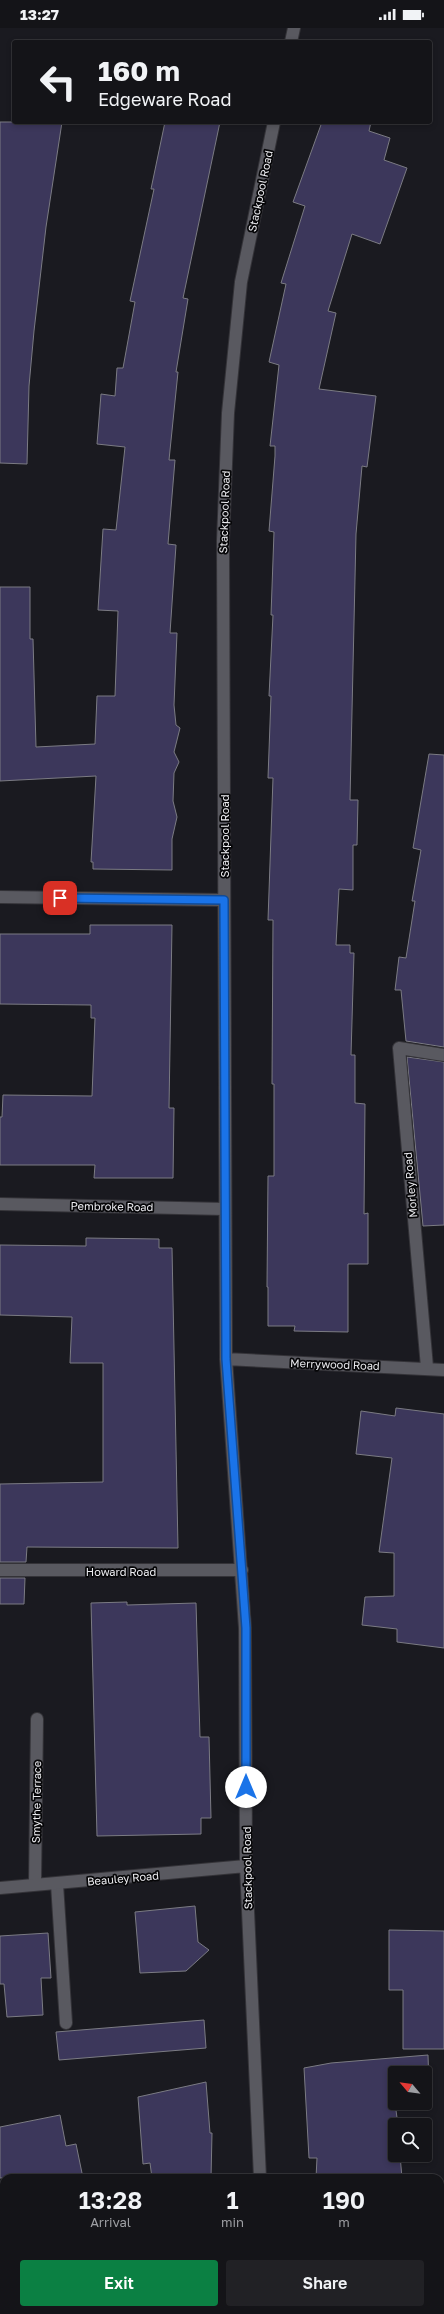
<!DOCTYPE html>
<html lang="en">
<head>
<meta charset="utf-8">
<style>
  :root { --surface:#141418; --page:#212125; --text:#f1f3f6; --muted:#9d9ea2; --line:#333337; --accent:#0b8043 }
  body { margin:0; font-family:"Golos Text",sans-serif; background:var(--page); color:var(--text); height:100vh; display:flex; flex-direction:column; font-size:15px; white-space:nowrap }
  * { box-sizing:border-box; margin:0 }
  p { font-size:13px; color:var(--muted) }
  .icon { flex:none; width:22px; height:22px; fill:none; stroke:currentColor; stroke-width:2; stroke-linecap:round; stroke-linejoin:round }
  .map { position:relative; flex:1; overflow:hidden }
  .side { position:absolute; left:0px; top:2146px; width:444px; height:140px; display:flex; flex-direction:column; background:var(--surface); border-radius:12px 12px 0 0; box-shadow:0 2px 6px #0003,0 0 0 1px var(--line) }
  .side>* { flex:none }
  .guide { position:absolute; left:12px; top:12px; width:420px; height:84px; border-radius:4px; box-shadow:0 2px 6px #0003,0 0 0 1px var(--line); background:#141418; color:var(--text); overflow:hidden }
  .needle { width:26px; rotate:299deg }
  .controls { position:absolute; left:388px; top:2038px; display:grid; gap:8px }
  .controls a { display:grid; place-items:center; width:44px; height:44px; border-radius:4px; background:var(--surface); box-shadow:0 2px 6px #0003,0 0 0 1px var(--line); font-size:20px }
  .pin { position:absolute; display:grid; place-items:center; width:34px; height:34px; color:#fff; margin:-17px; border-radius:8px; box-shadow:0 2px 6px #0006 }
  .me { position:absolute; width:44px; margin:-22px; rotate:0deg; stroke-linejoin:round; filter:drop-shadow(0 0 3px #0008) }
  .turn { display:flex; align-items:center; gap:14px; height:84px; padding:0 20px; font-size:18px }
  .turn .icon { width:52px; height:52px; stroke-width:2.5 }
  .turn b { display:block; font-size:28px; line-height:34px }
  .eta { display:flex; justify-content:space-evenly; align-items:center; height:68px; text-align:center }
  .eta b { font-size:24px; font-weight:600; line-height:28px }
  .button { display:flex; gap:8px; margin-top:auto; padding:8px 20px }
  .button a { flex:1; height:46px; border-radius:4px; background:var(--accent); color:#fff; font-size:16px; font-weight:600; line-height:46px; text-align:center }
  .button a+a { background:var(--page); color:var(--text) }
  .status { display:flex; justify-content:space-between; align-items:center; height:28px; padding:0 20px; background:var(--surface); direction:ltr }
  .status svg { height:11px; fill:currentColor }
  .map>svg:first-child { display:block }
  .building { fill:#3c375b; stroke:#7b7b83 }
  .lines { fill:none; stroke-linecap:round; stroke-linejoin:round }
  .lane-casing { stroke:#343338; stroke-width:14 }
  .street-casing { stroke:#343338; stroke-width:14 }
  .lane { stroke:#595960; stroke-width:12 }
  .street { stroke:#595960; stroke-width:12 }
  .route-casing { stroke:#114b97; stroke-width:10 }
  .route { stroke:#1a73e8; stroke-width:7 }
  .labels { text-anchor:middle; dominant-baseline:central; stroke-width:3.5; stroke-linejoin:round; paint-order:stroke }
  .street-label { font-size:11px; fill:#ececf0; stroke:#060608 }
</style>
</head>
<body>
<div class="status"><b>13:27</b><svg viewBox="0 0 49 12"><path d="M0 12V9h3v3zM5 12V6h3v6zM10 12V3h3v9zM15 12V0h3v12zM26 1h20v11H26zM47 4h2v5h-2z"/></svg></div>
<div class="map">
<svg width="444" height="2286" viewBox="0 0 444 2286">
  <rect width="100%" height="100%" fill="#1a1a20"/>
  <!-- building -->
  <path class="building" d="M 0,94 L 62,94 L 46,199 L 34,303 L 29,358 L 27,436 L 0,435 Z
    M 165,94 L 220,94 L 183,270 L 188,271 L 176,344 L 178,344 L 169,432 L 175,432 L 168,516 L 176,517 L 170,605 L 177,605 L 174,677 L 176,697 L 180,700 L 174,724 L 179,734 L 174,745 L 173,773 L 177,789 L 172,811 L 172,842 L 93,841 L 93,834 L 91,834 L 96,748 L 0,753 L 0,559 L 30,559 L 30,611 L 33,611 L 36,719 L 95,716 L 97,668 L 115,668 L 118,583 L 98,582 L 103,501 L 116,502 L 125,419 L 97,416 L 101,366 L 115,368 L 117,340 L 123,340 L 135,274 L 130,273 L 154,161 L 151,161 Z
    M 322,94 L 371,94 L 369,103 L 390,110 L 384,132 L 407,140 L 380,216 L 352,206 L 328,283 L 336,285 L 319,361 L 376,368 L 367,439 L 362,438 L 356,506 L 350,772 L 358,772 L 357,817 L 353,817 L 353,862 L 339,861 L 336,917 L 350,917 L 350,925 L 354,925 L 351,1027 L 355,1027 L 355,1075 L 365,1076 L 364,1186 L 368,1185 L 368,1236 L 348,1236 L 348,1304 L 294,1303 L 295,1298 L 268,1298 L 268,1259 L 267,1259 L 268,1148 L 274,1148 L 274,1056 L 272,1056 L 273,892 L 268,892 L 273,750 L 268,750 L 271,668 L 269,668 L 273,587 L 271,587 L 274,504 L 269,503 L 275,428 L 275,418 L 270,418 L 279,337 L 269,334 L 286,256 L 281,255 L 305,178 L 293,174 Z
    M 429,726 L 444,727 L 444,1019 L 406,1013 L 401,962 L 395,962 L 399,929 L 406,930 L 415,873 L 412,873 L 421,822 L 413,820 Z
    M 90,897 L 172,897 L 169,1080 L 174,1080 L 173,1150 L 94,1150 L 95,1137 L 0,1137 L 0,1089 L 2,1089 L 3,1067 L 92,1068 L 95,990 L 91,990 L 91,977 L 0,976 L 0,906 L 90,906 Z
    M 407,1029 L 444,1034 L 444,1197 L 423,1198 Z
    M 86,1210 L 159,1211 L 159,1220 L 172,1220 L 178,1520 L 27,1519 L 26,1534 L 0,1534 L 0,1456 L 103,1454 L 103,1335 L 70,1335 L 72,1289 L 0,1287 L 0,1217 L 86,1218 Z
    M 396,1380 L 444,1386 L 444,1620 L 397,1614 L 397,1601 L 362,1597 L 365,1569 L 394,1568 L 394,1525 L 379,1524 L 392,1430 L 356,1426 L 361,1383 L 395,1388 Z
    M 0,1550 L 25,1550 L 24,1576 L 0,1576 Z
    M 127,1574 L 127,1577 L 196,1575 L 200,1709 L 209,1709 L 211,1790 L 201,1790 L 201,1806 L 97,1808 L 91,1575 Z
    M 195,1878 L 198,1914 L 209,1922 L 186,1943 L 140,1945 L 135,1884 Z
    M 389,1902 L 444,1903 L 444,2021 L 403,2021 L 403,1962 L 389,1962 Z
    M 48,1905 L 51,1950 L 41,1950 L 43,1987 L 7,1989 L 4,1956 L 0,1956 L 0,1908 Z
    M 204,1992 L 206,2020 L 59,2032 L 56,2004 Z
    M 428,2027 L 429,2058 L 425,2058 L 425,2045 L 395,2045 L 395,2075 L 398,2097 L 395,2097 L 395,2127 L 400,2127 L 402,2150 L 316,2150 L 317,2130 L 309,2130 L 304,2040 L 331,2035 Z
    M 206,2054 L 210,2105 L 212,2105 L 211,2150 L 152,2150 L 150,2135 L 143,2136 L 138,2069 Z
    M 60,2087 L 66,2118 L 76,2116 L 83,2150 L 0,2150 L 0,2099 Z"/>
  <g class="lines">
    <defs>
      <path id="lane" d="M 35,1856 L 37,1691
        M 57,1856 L 66,1995"/>
      <path id="street" d="M 291,14 L 294,0
        M 0,869 L 224,872
        M 0,1176 L 224,1181
        M 226,1331 L 444,1342
        M 427,1339 L 399,1020 L 444,1027
        M 0,1542 L 242,1542
        M 0,1860 L 246,1838
        M 260,2150 L 246,1838 L 245,1600 L 226,1331 L 223,513 L 228,385 L 241,254 L 274,94
        M 440,2179 L 444,2179
        M 0,2233 L 4,2233
        M 261,2282 L 261,2286"/>
    </defs>
    <!-- lane casing -->
    <use href="#lane" class="lane-casing"/>
    <!-- street casing -->
    <use href="#street" class="street-casing"/>
    <!-- lane -->
    <use href="#lane" class="lane"/>
    <!-- street -->
    <use href="#street" class="street"/>
  </g>
  <g class="lines">
    <defs>
      <path id="route" d="M 60,870 L 224,872 L 226,1331 L 246,1600 L 246,1759"/>
    </defs>
    <!-- route casing -->
    <use href="#route" class="route-casing"/>
    <!-- route -->
    <use href="#route" class="route"/>
  </g>
  <g class="labels">
    <!-- street labels -->
    <g class="street-label">
      <text transform="translate(260 163) rotate(-78)">Stackpool Road</text>
      <text transform="translate(224 484) rotate(-88)">Stackpool Road</text>
      <text transform="translate(224 808) rotate(-90)">Stackpool Road</text>
      <text transform="translate(410 1157) rotate(-95)">Morley Road</text>
      <text transform="translate(112 1178) rotate(1)">Pembroke Road</text>
      <text transform="translate(335 1336) rotate(2)">Merrywood Road</text>
      <text x="121" y="1543">Howard Road</text>
      <text transform="translate(36 1774) rotate(-89)">Smythe Terrace</text>
      <text transform="translate(247 1840) rotate(-91)">Stackpool Road</text>
      <text transform="translate(123 1850) rotate(-5)">Beauley Road</text>
    </g>
  </g>
</svg>
<div class="controls">
<a><svg class="needle" viewBox="-14 -14 28 28"><path d="M0-13l5 13h-10z" fill="#e53935"/><path d="M0 13l5-13h-10z" fill="#9d9ea2"/></svg></a>
<a><svg class="icon" aria-label="search" viewBox="0 0 24 24"><circle cx="10" cy="10" r="6"/><path d="M15 15l6 6"/></svg></a>
</div>
<div class="pin" style="left:60px;top:870px;background:#d93025"><svg class="icon" aria-label="arrive" viewBox="0 0 24 24"><path d="M6 21V4h12l-3 4 3 4H6"/></svg></div>
<svg class="me" style="left:246px;top:1759px" viewBox="-20 -20 40 40"><circle r="19" fill="#fff"/><path d="M0-13L10 11 0 6-10 11z" fill="#1a73e8"/></svg>
<div class="guide">
<div class="turn"><svg class="icon" aria-label="left" viewBox="0 0 24 24"><path d="M17 20v-9H6M10 6l-5 5 5 5"/></svg><div><b>160 m</b>Edgeware Road</div></div>
</div>
<section class="side">
<div class="eta">
<div><b>13:28</b><p>Arrival</p></div>
<div><b>1</b><p>min</p></div>
<div><b>190</b><p>m</p></div>
</div>
<div class="button"><a>Exit</a><a>Share</a></div>
</section>
</div>
</body>
</html>
